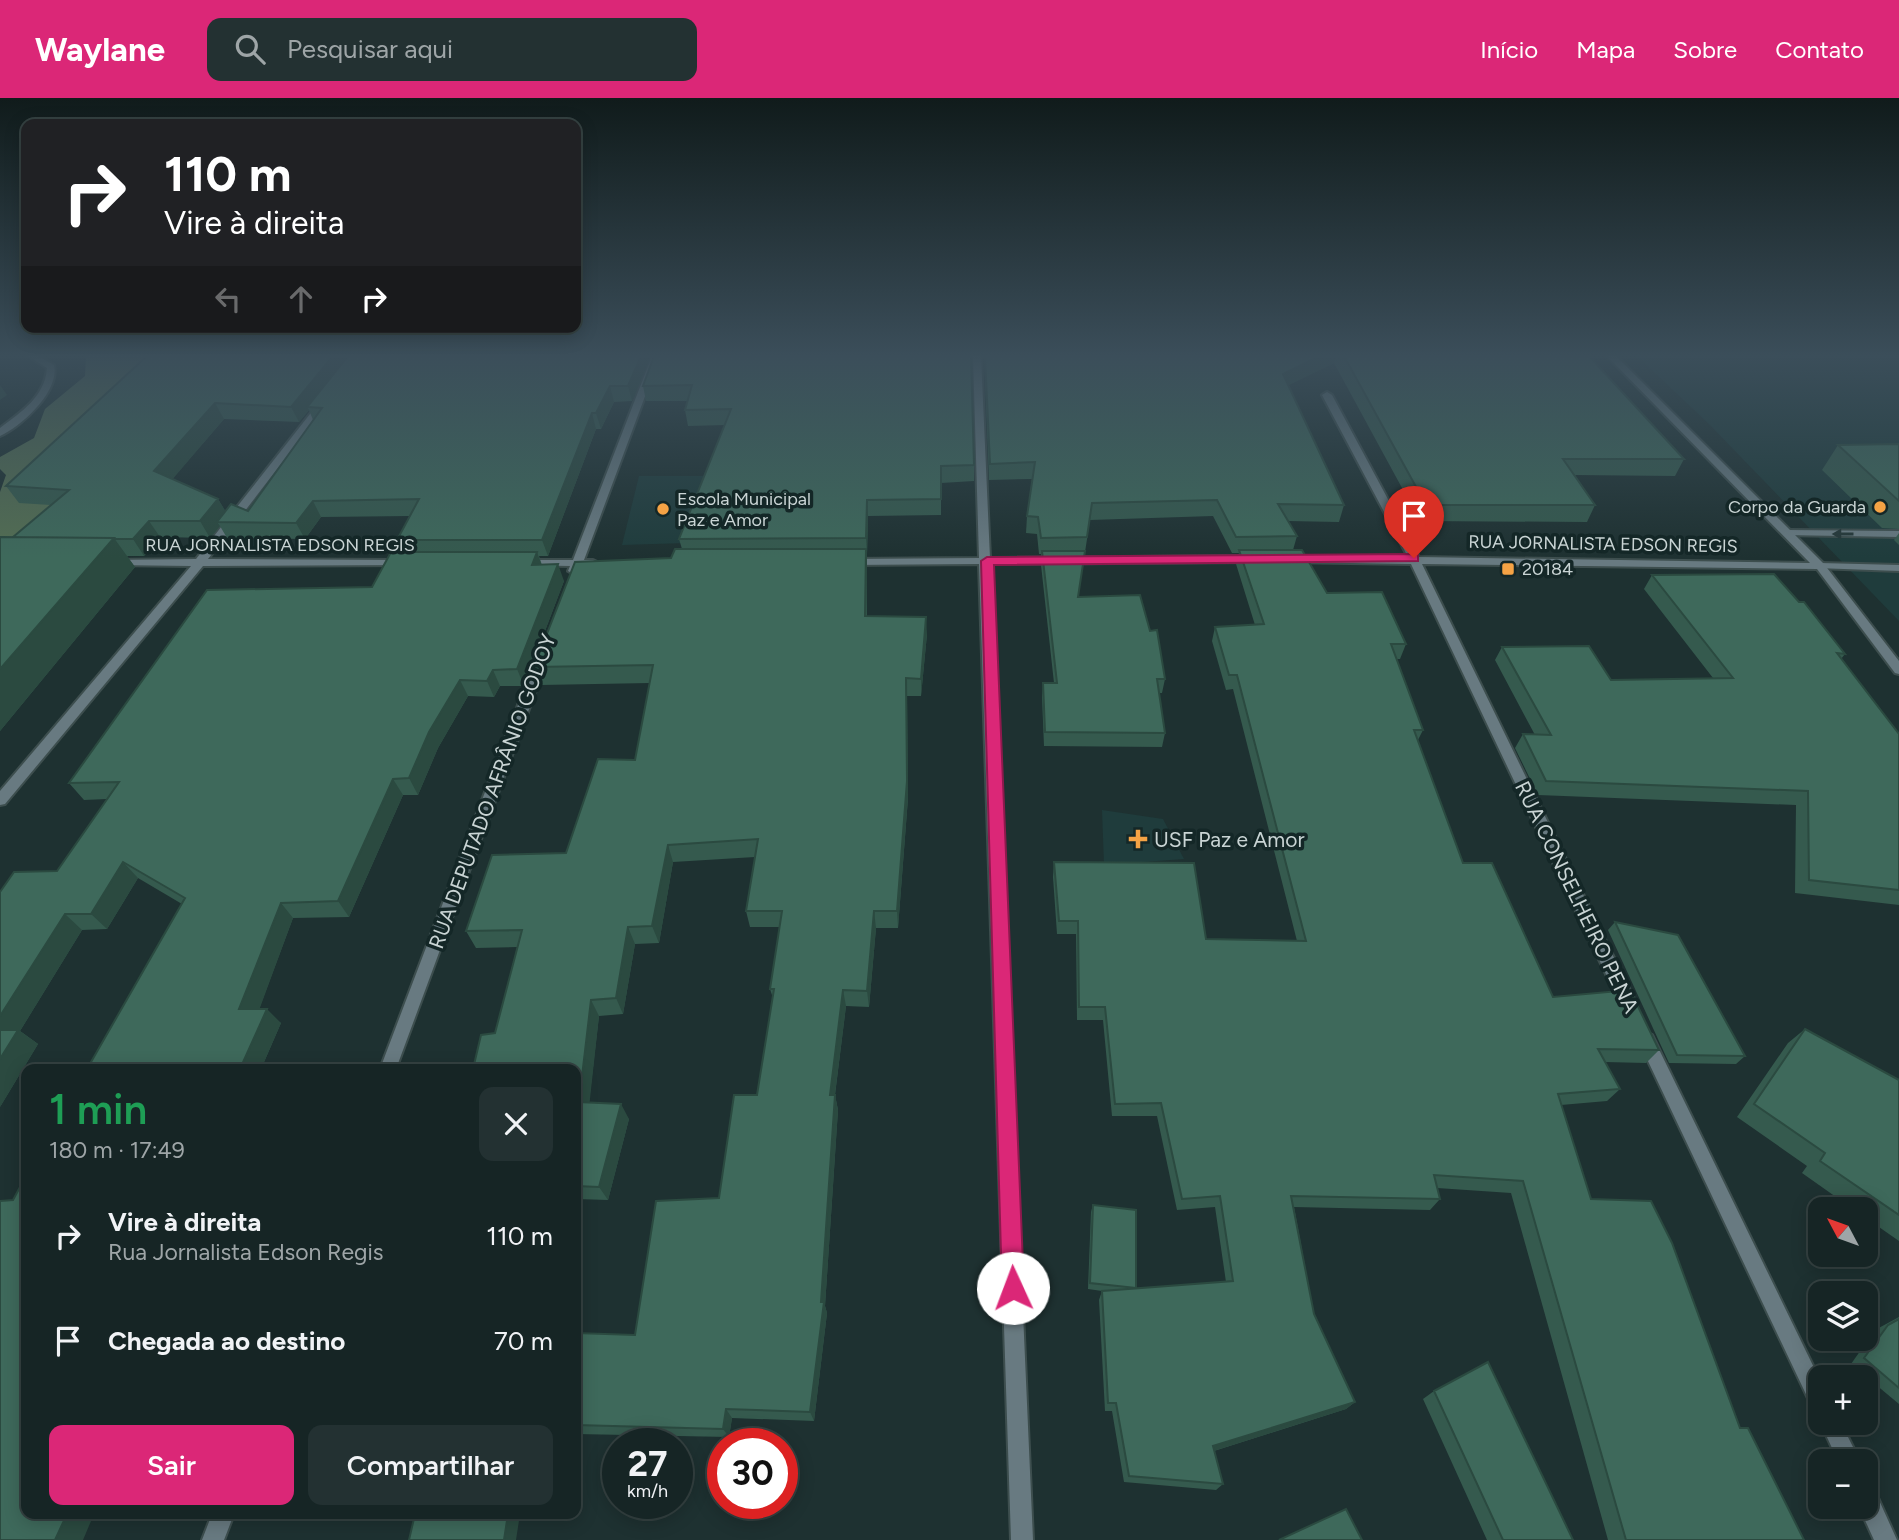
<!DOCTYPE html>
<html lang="pt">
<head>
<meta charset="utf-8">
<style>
  :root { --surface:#162525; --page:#233132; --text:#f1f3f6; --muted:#9ea5a7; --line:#354242; --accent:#db2777 }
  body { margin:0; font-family:Figtree,sans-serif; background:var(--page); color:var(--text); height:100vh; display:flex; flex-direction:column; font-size:26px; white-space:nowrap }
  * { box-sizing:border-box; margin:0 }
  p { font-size:23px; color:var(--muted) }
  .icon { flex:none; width:38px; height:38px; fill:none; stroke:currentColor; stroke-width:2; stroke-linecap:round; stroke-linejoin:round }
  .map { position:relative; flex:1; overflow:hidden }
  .side { position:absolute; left:21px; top:966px; width:560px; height:455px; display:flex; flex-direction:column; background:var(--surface); border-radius:14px; box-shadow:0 4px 18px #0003,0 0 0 2px var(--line) }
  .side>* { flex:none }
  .hud { position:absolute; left:21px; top:21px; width:560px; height:214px; border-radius:14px; box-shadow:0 4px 18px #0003,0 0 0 2px var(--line); background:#202124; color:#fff; overflow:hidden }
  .needle { width:46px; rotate:311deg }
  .controls { position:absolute; left:1808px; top:1099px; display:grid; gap:14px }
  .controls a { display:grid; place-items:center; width:70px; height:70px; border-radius:14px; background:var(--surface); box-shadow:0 4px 18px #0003,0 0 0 2px var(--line); font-size:35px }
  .speed { position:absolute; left:602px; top:1330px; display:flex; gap:14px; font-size:35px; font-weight:700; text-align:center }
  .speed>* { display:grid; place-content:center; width:91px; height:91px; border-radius:50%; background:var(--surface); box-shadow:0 4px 18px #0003,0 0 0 2px var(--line); line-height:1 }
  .speed small { font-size:18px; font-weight:400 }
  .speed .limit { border:10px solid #d22; background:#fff; color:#111 }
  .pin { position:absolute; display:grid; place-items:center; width:60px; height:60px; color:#fff; margin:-72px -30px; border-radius:50% 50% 50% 0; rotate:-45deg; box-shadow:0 0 7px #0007 }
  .pin .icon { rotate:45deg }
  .me { position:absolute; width:77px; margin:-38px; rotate:358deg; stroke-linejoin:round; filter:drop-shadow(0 0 5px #0008) }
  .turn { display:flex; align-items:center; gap:24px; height:147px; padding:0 28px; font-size:32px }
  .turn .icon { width:91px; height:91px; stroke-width:2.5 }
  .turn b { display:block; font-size:49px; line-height:60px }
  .lanes { display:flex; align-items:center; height:66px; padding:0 28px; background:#0003; justify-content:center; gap:35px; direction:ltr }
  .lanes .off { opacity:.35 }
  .round { display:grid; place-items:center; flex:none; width:74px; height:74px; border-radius:14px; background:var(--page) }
  .overview { display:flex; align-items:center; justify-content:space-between; height:119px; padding:0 28px }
  h1 { font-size:42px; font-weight:600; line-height:52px; color:#1e9e55 }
  .button { display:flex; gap:14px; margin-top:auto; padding:14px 28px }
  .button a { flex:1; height:80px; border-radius:14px; background:var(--accent); color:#fff; font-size:28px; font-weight:600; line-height:80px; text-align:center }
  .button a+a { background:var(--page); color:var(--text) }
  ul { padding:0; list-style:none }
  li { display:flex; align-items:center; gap:21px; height:105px; padding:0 28px }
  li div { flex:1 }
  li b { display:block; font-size:26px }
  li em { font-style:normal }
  header { display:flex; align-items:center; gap:42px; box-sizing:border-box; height:98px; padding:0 35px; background:var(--accent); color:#fff }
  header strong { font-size:33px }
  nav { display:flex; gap:38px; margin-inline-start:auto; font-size:24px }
  .search { width:490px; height:63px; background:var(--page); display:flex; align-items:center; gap:18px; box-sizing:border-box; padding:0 24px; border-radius:14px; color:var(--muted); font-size:26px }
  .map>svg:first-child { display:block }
  .built { fill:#1f3c3c }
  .forest { fill:#536e53 }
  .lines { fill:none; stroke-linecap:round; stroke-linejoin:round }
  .service-casing { stroke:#3d4e4e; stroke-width:4 }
  .minor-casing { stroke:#3d4e4e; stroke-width:4 }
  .service { fill:#687a81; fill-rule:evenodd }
  .minor { fill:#687a81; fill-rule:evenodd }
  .wall { fill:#355a4e; fill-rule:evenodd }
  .shaded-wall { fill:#2b4a40 }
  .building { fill:#3e695b; stroke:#2b4a40; stroke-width:2 }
  .oneway { fill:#253839 }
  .route { fill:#db2777; stroke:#8e194d; stroke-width:2 }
  .poi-dot { fill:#f5a345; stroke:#142727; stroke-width:2.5 }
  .labels { text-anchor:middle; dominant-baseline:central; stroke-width:7; stroke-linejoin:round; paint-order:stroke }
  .far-poi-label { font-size:18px; fill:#c9d4d4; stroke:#142727; text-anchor:start }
  .far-street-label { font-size:18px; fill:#c9d4d4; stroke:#142727 }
  .street-label { font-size:21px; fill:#c9d4d4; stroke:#142727 }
  .poi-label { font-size:21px; fill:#c9d4d4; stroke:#142727; text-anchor:start }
</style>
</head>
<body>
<header>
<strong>Waylane</strong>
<div class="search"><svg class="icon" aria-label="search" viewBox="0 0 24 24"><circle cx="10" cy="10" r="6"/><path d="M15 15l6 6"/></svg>Pesquisar aqui</div>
<nav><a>Início</a><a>Mapa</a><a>Sobre</a><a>Contato</a></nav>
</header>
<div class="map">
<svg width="1899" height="1442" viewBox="0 0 1899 1442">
  <rect width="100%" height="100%" fill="#1e3131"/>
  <!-- built -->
  <path class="built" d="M 1637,258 L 1899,258 L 1899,523 L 1709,326 Z
    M 639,378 L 704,378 L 686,445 L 622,447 Z
    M 1102,712 L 1163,721 L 1184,761 L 1104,767 Z"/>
  <!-- forest -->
  <path class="forest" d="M 86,258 L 171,258 L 77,408 L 52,433 L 0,443 L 0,394 L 6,377 L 0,371 L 0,359 L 34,340 L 45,311 L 85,278 Z"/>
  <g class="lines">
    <defs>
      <path id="service" d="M 28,258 L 38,258 L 54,267 C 60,293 22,328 0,338 L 0,330 C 21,314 45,299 47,270 Z
        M 1788,432 L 1899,433 L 1899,439 L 1784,437 L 1784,433 Z
        M 1820,465 L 1899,467 L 1899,473 L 1816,470 L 1814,468 Z"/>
      <path id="minor" d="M 652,258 L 660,258 L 584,462 L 593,462 L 599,465 L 593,468 L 581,468 L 578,475 L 574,476 L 568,473 L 570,468 L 519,467 L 517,465 L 523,462 L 573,462 Z
        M 973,258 L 981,258 L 990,460 L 1255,458 L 1260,461 L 1255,464 L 990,466 L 1033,1442 L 1011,1442 L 979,466 L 848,467 L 842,464 L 848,461 L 979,460 Z
        M 1607,258 L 1616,258 L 1824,466 L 1899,563 L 1899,576 L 1895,575 L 1817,471 L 1422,466 L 1637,907 L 1635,912 L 1629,914 L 1623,912 L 1411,466 L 1289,464 L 1284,461 L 1289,458 L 1408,459 L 1322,297 L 1327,294 L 1332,297 L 1419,459 L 1810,465 Z
        M 324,301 L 329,304 L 327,306 L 208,461 L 404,462 L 408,463 L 408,467 L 203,468 L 5,706 L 0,707 L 0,693 L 191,468 L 113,467 L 107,464 L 109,462 L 196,461 L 321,302 Z
        M 543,553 L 549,557 L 396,971 L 380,971 L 537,557 Z
        M 1646,935 L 1652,937 L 1820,1282 L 1820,1314 L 1813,1311 L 1638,942 L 1640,937 Z
        M 1820,1324 L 1841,1325 L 1860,1363 L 1838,1363 Z
        M 1866,1388 L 1874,1391 L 1897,1442 L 1874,1442 L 1859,1409 L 1866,1409 Z
        M 212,1416 L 234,1416 L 224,1442 L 202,1442 Z"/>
    </defs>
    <!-- service casing -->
    <use href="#service" class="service-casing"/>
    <!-- minor casing -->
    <use href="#minor" class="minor-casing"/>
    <!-- service -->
    <use href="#service" class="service"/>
    <!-- minor -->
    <use href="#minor" class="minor"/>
  </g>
  <!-- wall -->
  <path class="wall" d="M 147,258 L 651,258 L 632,303 L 614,304 L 601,331 L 596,331 L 548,458 L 539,458 L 542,467 L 564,483 L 524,588 L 500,588 L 494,599 L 468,598 L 438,650 L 418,697 L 403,697 L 349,819 L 293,820 L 259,911 L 281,925 L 261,971 L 87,971 L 182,806 L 138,780 L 107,831 L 82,832 L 20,933 L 38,946 L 0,1009 L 57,773 L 107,701 L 84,702 L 69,685 L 372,489 L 403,454 L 397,442 L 410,418 L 321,419 L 305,441 L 227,440 L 220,428 L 210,440 L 160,439 L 144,458 L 127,458 L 135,469 L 0,633 L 0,439 L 13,439 L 51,407 L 19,405 L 6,388 ZM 309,312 L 313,322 L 248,413 L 225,413 L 218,401 L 172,381 L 224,321 L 299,324 Z
    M 654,258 L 974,367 L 974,383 L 941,385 L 941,417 L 868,418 L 867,457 L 867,518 L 927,536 L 921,598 L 907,598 L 908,700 L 898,830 L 876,830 L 869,909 L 846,908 L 835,997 L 838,1012 L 825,1208 L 827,1215 L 814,1323 L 732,1320 L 729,1339 L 576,1336 L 576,1235 L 635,1237 L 719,1100 L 757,997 L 773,900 L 770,891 L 780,829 L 750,829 L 746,813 L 755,759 L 673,764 L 659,845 L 635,846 L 623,916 L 599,918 L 589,1004 L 629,1021 L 608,1102 L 576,1101 L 576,971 L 495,935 L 517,849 L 476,850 L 466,833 L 566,755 L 635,662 L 650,585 L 541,587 L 534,569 L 682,451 L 679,441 L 725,327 L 688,328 L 685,312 L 687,303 L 646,303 L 643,288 Z
    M 984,258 L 1589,258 L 1684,361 L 1675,378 L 1575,377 L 1595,407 L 1587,424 L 1420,423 L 1334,265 L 1288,287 L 1344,407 L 1339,424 L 1288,423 L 1297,438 L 1293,452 L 1327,495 L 1406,546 L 1400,561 L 1396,561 L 1423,632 L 1418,642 L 1463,765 L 1553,899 L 1659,952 L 1646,965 L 1605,964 L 1620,991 L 1607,1003 L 1561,1007 L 1591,1101 L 1740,1330 L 1804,1442 L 1608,1442 L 1511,1095 L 1437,1090 L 1440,1101 L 1430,1112 L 1294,1109 L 1314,1216 L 1355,1304 L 1346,1311 L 1214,1353 L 1223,1386 L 1216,1392 L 1124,1384 L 1112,1313 L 1105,1313 L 1099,1202 L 1102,1193 L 1088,1191 L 1091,1114 L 1093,1107 L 1136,1190 L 1226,1184 L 1215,1109 L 1177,1112 L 1157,1018 L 1112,1018 L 1103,922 L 1077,922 L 1076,836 L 1057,836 L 1053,779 L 1054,764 L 1206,841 L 1297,843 L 1233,591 L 1226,592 L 1212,543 L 1215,529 L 1255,527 L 1236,466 L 1239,455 L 1232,455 L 1213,418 L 1090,422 L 1078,499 L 1150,533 L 1165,581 L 1162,595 L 1159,595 L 1165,635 L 1162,649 L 1044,648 L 1042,599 L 1043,585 L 1054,585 L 1041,467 L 1041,456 L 1039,456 L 1037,436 L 1026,435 L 1027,418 L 1032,381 L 989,382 Z
    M 1899,346 L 1899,431 L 1882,430 L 1822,372 L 1838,347 Z
    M 1899,435 L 1899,447 L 1894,442 Z
    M 1652,477 L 1845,556 L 1841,561 L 1899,636 L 1899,807 L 1795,795 L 1796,707 L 1538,697 L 1515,650 L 1523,636 L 1535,637 L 1495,562 L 1502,549 L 1611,582 L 1713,580 L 1644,491 Z
    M 1615,824 L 1745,958 L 1736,966 L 1669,965 L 1608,832 Z
    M 1805,931 L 1899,982 L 1899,1143 L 1866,1120 L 1866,1111 L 1853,1111 L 1802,1075 L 1807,1068 L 1737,1019 L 1788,945 Z
    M 1899,1219 L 1899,1306 L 1851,1266 L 1875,1232 Z
    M 1434,1293 L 1573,1442 L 1487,1442 L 1423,1301 Z"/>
  <!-- shaded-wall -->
  <path class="shaded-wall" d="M 333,258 L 352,258 L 307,309 L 309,312 L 299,324 L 291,309 Z
    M 641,258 L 651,258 L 632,303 L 628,288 Z
    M 1320,258 L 1336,258 L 1334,265 L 1279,292 L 1283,276 Z
    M 0,287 L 7,297 L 0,302 Z
    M 610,288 L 614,304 L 601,331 L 596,315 Z
    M 215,305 L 224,321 L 165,390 L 154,373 Z
    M 592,315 L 596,331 L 548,458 L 542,442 Z
    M 218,401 L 228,417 L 217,424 L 220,428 L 210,440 L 200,423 Z
    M 867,402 L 868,418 L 867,457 L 866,440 Z
    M 313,403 L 321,419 L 305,441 L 296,425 Z
    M 149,423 L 160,439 L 144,458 L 133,441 Z
    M 114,440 L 135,469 L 0,633 L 0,571 Z
    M 866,451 L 867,468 L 866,536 L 865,518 Z
    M 537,454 L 543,471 L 532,467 Z
    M 558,466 L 564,483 L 524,588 L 517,571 Z
    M 926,519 L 927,536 L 921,598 L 921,581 Z
    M 493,572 L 500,588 L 494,599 L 487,583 Z
    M 906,580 L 908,700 L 898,830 L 897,813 Z
    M 460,582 L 468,598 L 438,650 L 418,697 L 409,680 L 429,634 Z
    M 393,681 L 403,697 L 349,819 L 338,803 Z
    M 668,747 L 673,764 L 659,845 L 652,828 Z
    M 123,764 L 138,780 L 107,831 L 91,816 Z
    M 281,805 L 293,820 L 254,926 L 239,911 Z
    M 874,813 L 876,830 L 869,909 L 867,893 Z
    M 65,816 L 82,832 L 20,933 L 38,946 L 0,1009 L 0,918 Z
    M 628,829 L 635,846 L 623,916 L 616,900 Z
    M 843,892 L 846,908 L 833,1012 L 830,997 Z
    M 591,902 L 599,918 L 588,1019 L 579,1004 Z
    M 267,911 L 281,925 L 261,971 L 240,971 Z
    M 835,997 L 838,1012 L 825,1208 L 827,1215 L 814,1323 L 810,1314 L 821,1204 Z
    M 621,1006 L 629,1021 L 608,1102 L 599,1089 Z
    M 1355,1304 L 1346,1311 L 1207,1355 L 1213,1348 Z
    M 726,1311 L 732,1320 L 729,1339 L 723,1331 Z
    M 67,1416 L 94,1416 L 83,1442 L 55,1442 Z
    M 508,1416 L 520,1416 L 516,1442 L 504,1442 Z"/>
  <!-- building -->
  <path class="building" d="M 147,258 L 333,258 L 291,309 L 215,305 L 154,373 L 218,401 L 200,423 L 149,423 L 133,441 L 115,441 L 114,440 L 13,439 L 69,392 L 6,388 Z
    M 348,258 L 641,258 L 628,288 L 610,288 L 596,315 L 592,315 L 542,442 L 397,442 L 419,401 L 313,403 L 296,425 L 217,424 L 231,406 L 248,413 L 322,310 L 307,309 Z
    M 654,258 L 971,258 L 974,367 L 941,368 L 941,401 L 867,402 L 866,440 L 679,441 L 731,311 L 685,312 L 692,287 L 643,288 Z
    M 985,258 L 1320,258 L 1283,276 L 1344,407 L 1278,406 L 1297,438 L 1236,439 L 1217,402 L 1092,405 L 1087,439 L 1041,440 L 1038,419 L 1027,418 L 1035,364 L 990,366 Z
    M 1344,258 L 1589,258 L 1684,361 L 1563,361 L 1595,407 L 1426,407 Z
    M 1899,346 L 1899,403 L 1838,347 Z
    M 0,439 L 114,440 L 0,571 Z
    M 675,451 L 866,451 L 865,518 L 926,519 L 921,581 L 906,580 L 907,683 L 897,813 L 874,813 L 867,893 L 843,892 L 830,997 L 835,997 L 821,1204 L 824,1204 L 810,1314 L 726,1311 L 723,1331 L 576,1327 L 576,1235 L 635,1237 L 656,1103 L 719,1100 L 734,997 L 757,997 L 774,891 L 770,891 L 782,813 L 746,813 L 758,741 L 668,747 L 652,828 L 628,829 L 616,900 L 591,902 L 579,1004 L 621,1006 L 599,1089 L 576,1088 L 576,971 L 473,971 L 481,937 L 495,935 L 522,832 L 466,833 L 492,757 L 566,755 L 598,661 L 635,662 L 653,567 L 534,569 L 575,464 L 671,460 Z
    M 1239,452 L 1302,452 L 1327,495 L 1382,494 L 1406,546 L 1391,546 L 1423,632 L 1414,632 L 1463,765 L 1492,765 L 1553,899 L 1630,892 L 1659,952 L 1598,951 L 1620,991 L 1558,996 L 1591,1101 L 1651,1103 L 1672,1145 L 1740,1330 L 1748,1330 L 1804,1442 L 1626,1442 L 1523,1083 L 1434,1077 L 1440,1101 L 1291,1098 L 1314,1216 L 1355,1304 L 1213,1348 L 1223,1386 L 1129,1378 L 1116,1305 L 1108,1305 L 1102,1193 L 1233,1183 L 1220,1098 L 1182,1101 L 1161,1005 L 1115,1006 L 1105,909 L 1079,909 L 1078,823 L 1059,823 L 1054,764 L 1194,765 L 1206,841 L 1306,843 L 1237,577 L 1229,577 L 1215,529 L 1264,526 Z
    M 1042,453 L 1085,453 L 1078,499 L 1140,497 L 1150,533 L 1157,532 L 1165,581 L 1157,581 L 1165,635 L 1045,634 L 1043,585 L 1057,585 Z
    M 391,454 L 537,454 L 532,467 L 558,466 L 517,571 L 493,572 L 487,583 L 460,582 L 429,634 L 409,680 L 393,681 L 338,803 L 281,805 L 239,911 L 267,911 L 240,971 L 87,971 L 185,800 L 123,764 L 91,816 L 65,816 L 0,918 L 0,794 L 14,774 L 57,773 L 119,684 L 69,685 L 207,492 L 372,489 Z
    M 1774,476 L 1799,504 L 1804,504 L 1845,556 L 1837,555 L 1899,636 L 1899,792 L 1809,782 L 1808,693 L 1546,683 L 1523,636 L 1551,637 L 1502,549 L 1589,548 L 1611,582 L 1733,580 L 1652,477 Z
    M 1615,824 L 1678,837 L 1745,958 L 1677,957 Z
    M 1805,931 L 1899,982 L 1899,1117 L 1820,1063 L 1825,1055 L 1754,1006 Z
    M 0,932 L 18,932 L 0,961 Z
    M 26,1078 L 26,1416 L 67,1416 L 55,1442 L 0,1442 L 0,1103 L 13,1102 Z
    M 1093,1107 L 1136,1112 L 1136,1190 L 1090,1185 Z
    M 1899,1221 L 1899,1290 L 1864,1260 L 1888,1227 Z
    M 1488,1264 L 1573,1442 L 1503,1442 L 1434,1293 Z
    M 1346,1411 L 1362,1442 L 1279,1442 Z
    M 415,1416 L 508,1416 L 504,1442 L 409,1442 Z"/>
  <!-- one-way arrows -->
  <defs><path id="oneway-solid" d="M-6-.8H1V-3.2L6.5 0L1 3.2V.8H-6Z" transform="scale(1.75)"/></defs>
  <use class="oneway" href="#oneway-solid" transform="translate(1843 436) rotate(-180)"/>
  <!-- sky -->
  <linearGradient id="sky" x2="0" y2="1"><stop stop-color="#101b1b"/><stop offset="0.56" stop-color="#3b4e5a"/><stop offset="1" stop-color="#3b4e5a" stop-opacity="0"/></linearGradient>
  <rect width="1899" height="460" fill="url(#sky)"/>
  <!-- route -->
  <path class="route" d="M 1414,456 L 1418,457 L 1418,463 L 994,467 L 1024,1190 L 1021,1198 L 1013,1201 L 1006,1198 L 1002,1190 L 981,463 L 987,459 Z"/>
  <!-- markers -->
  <g class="poi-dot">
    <circle cx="1880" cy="409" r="7"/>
    <circle cx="663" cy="411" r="7"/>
    <rect x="1501" y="464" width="14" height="14" rx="3.5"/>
    <path d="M1134.5 730.5h7v7h7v7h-7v7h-7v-7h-7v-7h7z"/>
  </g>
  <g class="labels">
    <!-- far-poi labels -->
    <g class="far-poi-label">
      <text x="677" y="401">Escola Municipal<tspan x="677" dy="21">Paz e Amor</tspan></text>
      <text x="1866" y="409" text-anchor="end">Corpo da Guarda</text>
      <text x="1522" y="471">20184</text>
    </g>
    <!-- far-street labels -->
    <g class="far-street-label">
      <text transform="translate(1603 446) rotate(1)">RUA JORNALISTA EDSON REGIS</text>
      <text x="280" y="447">RUA JORNALISTA EDSON REGIS</text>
    </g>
    <!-- street labels -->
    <g class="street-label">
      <text transform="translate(492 693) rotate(-70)">RUA DEPUTADO AFRÂNIO GODOY</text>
      <text transform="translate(1577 799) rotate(64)">RUA CONSELHEIRO PENA</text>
    </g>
    <!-- poi labels -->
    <g class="poi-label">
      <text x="1154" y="741">USF Paz e Amor</text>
    </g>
  </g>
</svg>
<div class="controls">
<a><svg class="needle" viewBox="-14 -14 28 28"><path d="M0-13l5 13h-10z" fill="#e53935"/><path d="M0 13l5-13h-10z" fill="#9ea5a7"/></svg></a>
<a><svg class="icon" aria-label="layers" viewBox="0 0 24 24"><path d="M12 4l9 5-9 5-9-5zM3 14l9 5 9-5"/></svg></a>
<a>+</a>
<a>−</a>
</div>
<div class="speed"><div>27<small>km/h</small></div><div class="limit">30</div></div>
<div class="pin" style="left:1414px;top:460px;background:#d93025"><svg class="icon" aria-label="arrive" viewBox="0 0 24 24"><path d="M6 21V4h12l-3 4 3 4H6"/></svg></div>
<svg class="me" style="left:1013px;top:1190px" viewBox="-20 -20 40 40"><circle r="19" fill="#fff"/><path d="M0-13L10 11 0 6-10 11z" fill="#db2777"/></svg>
<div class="hud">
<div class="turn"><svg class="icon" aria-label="right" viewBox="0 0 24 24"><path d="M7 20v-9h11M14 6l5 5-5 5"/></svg><div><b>110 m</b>Vire à direita</div></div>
<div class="lanes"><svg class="icon off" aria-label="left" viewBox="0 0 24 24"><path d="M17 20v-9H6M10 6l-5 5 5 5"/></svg><svg class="icon off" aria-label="ahead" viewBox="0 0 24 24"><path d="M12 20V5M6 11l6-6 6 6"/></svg><svg class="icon" aria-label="right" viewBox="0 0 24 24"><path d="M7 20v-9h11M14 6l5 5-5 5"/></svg></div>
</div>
<section class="side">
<div class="overview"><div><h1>1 min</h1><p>180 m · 17:49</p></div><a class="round"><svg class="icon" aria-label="close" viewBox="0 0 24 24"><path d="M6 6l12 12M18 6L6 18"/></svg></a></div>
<ul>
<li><svg class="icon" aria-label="right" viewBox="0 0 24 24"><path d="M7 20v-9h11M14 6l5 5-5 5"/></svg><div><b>Vire à direita</b><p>Rua Jornalista Edson Regis</p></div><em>110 m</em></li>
<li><svg class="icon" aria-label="arrive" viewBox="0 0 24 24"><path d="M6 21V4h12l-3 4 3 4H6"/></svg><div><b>Chegada ao destino</b></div><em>70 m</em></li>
</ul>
<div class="button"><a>Sair</a><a>Compartilhar</a></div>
</section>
</div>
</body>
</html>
